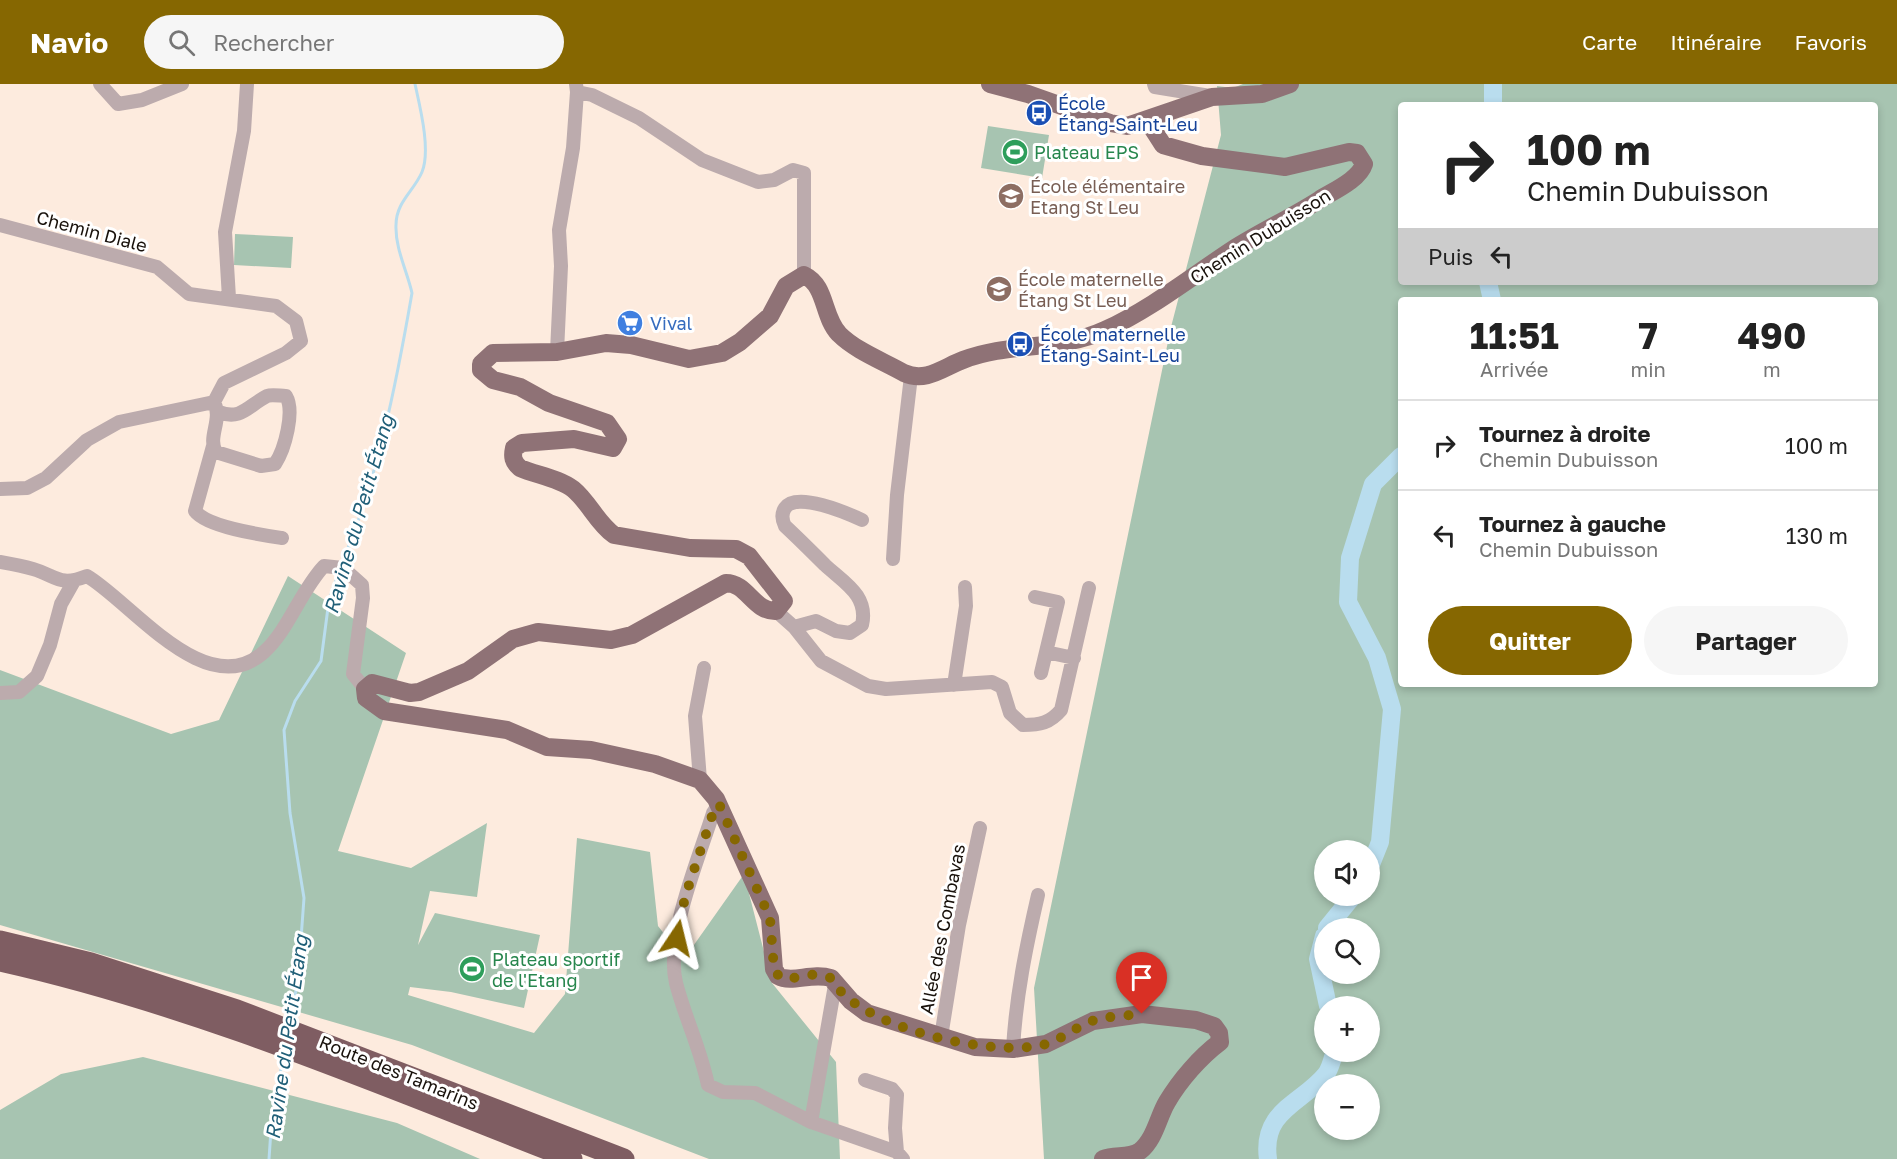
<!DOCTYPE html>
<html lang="fr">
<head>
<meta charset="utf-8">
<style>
  :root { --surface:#fff; --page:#f6f6f6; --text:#222; --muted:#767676; --line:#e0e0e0; --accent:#866701 }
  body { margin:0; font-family:"Golos Text",sans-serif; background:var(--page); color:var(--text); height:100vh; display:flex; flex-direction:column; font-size:22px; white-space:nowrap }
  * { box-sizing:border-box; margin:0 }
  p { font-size:20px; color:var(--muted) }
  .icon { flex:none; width:33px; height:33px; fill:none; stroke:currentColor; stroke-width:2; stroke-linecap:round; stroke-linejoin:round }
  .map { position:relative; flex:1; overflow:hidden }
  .panel { position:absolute; left:1398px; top:213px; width:480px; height:390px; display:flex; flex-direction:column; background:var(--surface); border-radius:6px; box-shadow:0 3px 9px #0003 }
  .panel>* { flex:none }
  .guide { position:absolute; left:1398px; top:18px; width:480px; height:183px; border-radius:6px; box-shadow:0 3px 9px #0003; background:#fff; color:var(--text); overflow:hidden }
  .controls { position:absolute; left:1314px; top:756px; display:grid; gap:12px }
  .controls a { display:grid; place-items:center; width:66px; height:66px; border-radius:50%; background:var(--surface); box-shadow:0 3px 9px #0003; font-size:30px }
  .pin { position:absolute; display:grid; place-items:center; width:51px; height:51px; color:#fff; margin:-62px -26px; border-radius:50% 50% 50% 0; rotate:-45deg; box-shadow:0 0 6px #0007 }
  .pin .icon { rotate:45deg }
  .me { position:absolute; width:66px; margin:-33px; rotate:10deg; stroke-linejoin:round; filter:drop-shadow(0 0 4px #0008) }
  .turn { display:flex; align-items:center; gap:21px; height:126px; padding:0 30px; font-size:27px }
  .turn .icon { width:78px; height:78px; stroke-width:2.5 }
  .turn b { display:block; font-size:42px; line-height:51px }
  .then { display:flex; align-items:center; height:57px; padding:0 30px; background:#0003; gap:12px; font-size:22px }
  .eta { display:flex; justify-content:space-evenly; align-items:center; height:102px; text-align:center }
  .eta b { font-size:36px; font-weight:700; line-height:42px }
  .cta { display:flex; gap:12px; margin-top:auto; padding:12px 30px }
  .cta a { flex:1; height:69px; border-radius:36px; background:var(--accent); color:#fff; font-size:24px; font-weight:700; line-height:69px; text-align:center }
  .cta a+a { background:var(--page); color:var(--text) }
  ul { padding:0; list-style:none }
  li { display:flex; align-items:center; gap:18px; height:90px; padding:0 30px; border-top:2px solid var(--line) }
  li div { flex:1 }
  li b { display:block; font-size:22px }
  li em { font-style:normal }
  header { display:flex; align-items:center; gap:36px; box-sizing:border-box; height:84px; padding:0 30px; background:var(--accent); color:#fff }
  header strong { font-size:28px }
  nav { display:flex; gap:33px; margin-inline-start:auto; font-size:21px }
  .search { width:420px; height:54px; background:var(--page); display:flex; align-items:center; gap:15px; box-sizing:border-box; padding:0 21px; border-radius:33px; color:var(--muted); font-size:22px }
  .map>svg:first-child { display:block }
  .grass { fill:#a7c4b1; fill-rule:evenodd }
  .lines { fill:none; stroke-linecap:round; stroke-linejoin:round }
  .stream { stroke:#b9ddee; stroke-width:3 }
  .river { stroke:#b9ddee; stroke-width:18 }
  .minor { stroke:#bcabad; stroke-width:14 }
  .major { stroke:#8f7276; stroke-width:18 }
  .highway { stroke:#7f5d62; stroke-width:21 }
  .route { stroke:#866701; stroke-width:10; stroke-dasharray:0 18 }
  .labels { text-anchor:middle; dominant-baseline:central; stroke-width:6; stroke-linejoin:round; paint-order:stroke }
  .transit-label { font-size:18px; fill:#164399; stroke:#fff; text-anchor:start }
  .leisure-label { font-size:18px; fill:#27864d; stroke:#fff; text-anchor:start }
  .education-label { font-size:18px; fill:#785e54; stroke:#fff; text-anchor:start }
  .street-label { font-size:18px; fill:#18110b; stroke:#fff }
  .shop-label { font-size:18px; fill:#366cbe; stroke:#fff; text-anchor:start }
  .water-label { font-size:20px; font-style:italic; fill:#205f78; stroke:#fff }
</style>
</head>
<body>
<header>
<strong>Navio</strong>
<div class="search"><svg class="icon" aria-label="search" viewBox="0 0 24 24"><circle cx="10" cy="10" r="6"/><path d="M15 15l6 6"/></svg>Rechercher</div>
<nav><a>Carte</a><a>Itinéraire</a><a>Favoris</a></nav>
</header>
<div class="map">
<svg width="1897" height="1075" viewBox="0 0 1897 1075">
  <rect width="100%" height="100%" fill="#fdebde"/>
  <!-- grass -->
  <path class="grass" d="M 1243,0 L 1897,0 L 1897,1075 L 1044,1075 L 1034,904 L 1171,243 L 1221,51 L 1217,2 L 1233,4 ZM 1401,21 L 1875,21 L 1875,198 L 1401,198 ZM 1401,216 L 1875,216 L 1875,600 L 1401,600 ZM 1324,766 L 1370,766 L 1370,812 L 1324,812 ZM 1324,844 L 1370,844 L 1370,890 L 1324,890 ZM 1324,922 L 1370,922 L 1370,968 L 1324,968 ZM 1324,1000 L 1370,1000 L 1370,1046 L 1324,1046 Z
    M 988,42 L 1049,51 L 1042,94 L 981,84 Z
    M 235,150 L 293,153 L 291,184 L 234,181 Z
    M 288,492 L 406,569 L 338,767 L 411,784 L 487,739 L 477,813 L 430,807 L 418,861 L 435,829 L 540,851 L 524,924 L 451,908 L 410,903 L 408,911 L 534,949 L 565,910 L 577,754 L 650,768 L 658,842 L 684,875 L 744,790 L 772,899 L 836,978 L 840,1075 L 709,1075 L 412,961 L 0,841 L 0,586 L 171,650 L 219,636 Z
    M 143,973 L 397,1039 L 480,1075 L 0,1075 L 0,1026 L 61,990 Z"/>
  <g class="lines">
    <!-- stream -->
    <path class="stream" d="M 342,479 C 378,393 396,301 412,209 C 407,187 395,164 396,141 C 396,118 414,107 422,88 C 431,66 420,23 415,0
      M 290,937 L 298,896 L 304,814 L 290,729 L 284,646 L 295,617 L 321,577 L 329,516 L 339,488
      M 269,1075 L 272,1031 L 284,970"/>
    <!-- river -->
    <path class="river" d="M 1493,21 L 1493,0
      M 1488,198 L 1492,216
      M 1370,783 L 1380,758 L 1392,625 L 1377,574 L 1348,518 L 1350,474 L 1373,400 L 1401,372
      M 1327,844 L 1353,812
      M 1324,852 L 1318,875 L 1328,922
      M 1268,1075 C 1261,1026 1303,1019 1326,990 C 1331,984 1332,974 1335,968"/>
    <!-- minor -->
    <path class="minor" d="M 100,0 L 118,20 L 142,16 L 182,0
      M 576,0 L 577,8 L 592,11 L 639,34 L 702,76 L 758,98 L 774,96 L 793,86 L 804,89 L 804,191
      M 1154,0 L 1155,3 L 1210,12
      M 0,141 L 157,183 L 189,210 L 276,222 L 296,237 L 301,257 L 286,269 L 224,299 L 214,318 L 119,338 L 87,356 L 46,394 L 27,404 L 0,405
      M 229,214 L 225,148 L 244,47 L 247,0
      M 557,268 L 561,182 L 559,146 L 573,64 L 577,8
      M 214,318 C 223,336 207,353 216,368 L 261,382 L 275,380 C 285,365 295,327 286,312 C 280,312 272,310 267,312 C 249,321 241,337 219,328
      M 213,362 L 195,427 C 207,443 262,451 282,454
      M 893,475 L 897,411 L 911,292
      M 0,478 C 11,480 22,482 33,485 C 57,492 59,503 87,492 C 131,518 207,620 264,568 C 288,547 301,506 324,482 L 343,484 L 362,501 L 363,514 L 353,590 L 365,605
      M 1035,513 L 1058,518 L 1041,589
      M 776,527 L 794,543 L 821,577 L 868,602 L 886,605 L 992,598 L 1002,603 L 1010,629 L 1023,641 C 1040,641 1050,639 1061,626 L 1089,504
      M 794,543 L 816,537 L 836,547 L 850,549 L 862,541 C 869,511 843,498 825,481 C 812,468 799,455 785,442 C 782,436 781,430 785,424 C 796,407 847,429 862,436
      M 1046,568 L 1074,574
      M 954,601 L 966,522 L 965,503
      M 0,609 L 19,608 L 37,592 L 50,561 L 61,520 L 74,497
      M 700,696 L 695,632 L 704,584
      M 719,720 L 713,729 C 699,774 665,853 676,899 C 685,934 700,963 708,1001 L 723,1008 L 755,1009 L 811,1038 L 897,1068 L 903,1075
      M 941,953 L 959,841 L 980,744
      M 1013,965 C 1016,912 1026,863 1038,811
      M 865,996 L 892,1005 L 897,1011 L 895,1044 L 897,1068
      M 811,1038 L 835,901"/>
    <!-- major -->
    <path class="major" d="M 990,0 L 1028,10 L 1110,39 L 1127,42 L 1212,13 L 1262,10 L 1290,0
      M 1103,1075 C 1115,1070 1129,1075 1140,1067 C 1155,1055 1158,1033 1167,1018 C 1180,996 1200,973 1220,958 L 1219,949 L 1214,942 L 1196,936 L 1142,930 L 1093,937 L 1046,960 L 1013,965 L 975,963 L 867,929 L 851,917 L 831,894 C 811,888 792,900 778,892 L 774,885 L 770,834 L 716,715 L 700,696 L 655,680 L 591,666 L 547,663 L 507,646 L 384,627 L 366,614 L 365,605 L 372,599 L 410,609 L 419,608 L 468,587 L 513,555 L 538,548 L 611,556 L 632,551 L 726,499 C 747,499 754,528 776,527 L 784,517 L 749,472 L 736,465 L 690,464 L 614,451 C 597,439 589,418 573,405 C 559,394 536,391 520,384 C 513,378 512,373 514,364 L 522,359 L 574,355 L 613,364 L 618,355 L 607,339 L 549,319 L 520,303 L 493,296 L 481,286 L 481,280 L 493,269 L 557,268 L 606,259 L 631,261 L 689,275 L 722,269 L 740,258 L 770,232 L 786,202 L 804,191 C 827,202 822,232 839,250 C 856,267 883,277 904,289 C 926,299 944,283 963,276 C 1009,258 1060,267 1105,246 C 1151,225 1191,193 1232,166 C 1260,148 1291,134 1319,116 C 1333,107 1359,96 1364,80 L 1357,69 L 1349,68 L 1285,83 L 1202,72 L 1163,61 L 1147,36"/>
    <!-- highway -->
    <path class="highway" d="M 0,857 L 91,879 L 237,926 L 624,1075
      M 0,877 C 197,921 384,1002 572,1075"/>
  </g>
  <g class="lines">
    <!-- route -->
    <path class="route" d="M 677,854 L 685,813 L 713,729 L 719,720 L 770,834 L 774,885 C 782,901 793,893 807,891 C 816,890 824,892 831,894 C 856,944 996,975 1046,960 C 1062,955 1076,943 1092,937 C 1107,932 1126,932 1142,930"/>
  </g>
  <!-- icons -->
  <defs>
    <symbol id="bus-disc" viewBox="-11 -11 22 22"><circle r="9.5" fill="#1a4fb4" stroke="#fff"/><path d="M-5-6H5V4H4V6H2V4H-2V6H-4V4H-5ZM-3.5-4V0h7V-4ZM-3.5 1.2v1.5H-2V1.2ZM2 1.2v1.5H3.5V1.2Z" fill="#fff"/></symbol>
    <symbol id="stadium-disc" viewBox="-11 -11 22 22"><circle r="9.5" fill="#2e9e5b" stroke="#fff"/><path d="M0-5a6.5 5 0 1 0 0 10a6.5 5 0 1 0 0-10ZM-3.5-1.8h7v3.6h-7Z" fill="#fff"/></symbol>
    <symbol id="school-disc" viewBox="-11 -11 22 22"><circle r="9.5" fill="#8d6e63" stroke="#fff"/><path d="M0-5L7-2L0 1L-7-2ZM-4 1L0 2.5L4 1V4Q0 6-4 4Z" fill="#fff"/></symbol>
    <symbol id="supermarket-disc" viewBox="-11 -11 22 22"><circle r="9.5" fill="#3f7fe0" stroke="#fff"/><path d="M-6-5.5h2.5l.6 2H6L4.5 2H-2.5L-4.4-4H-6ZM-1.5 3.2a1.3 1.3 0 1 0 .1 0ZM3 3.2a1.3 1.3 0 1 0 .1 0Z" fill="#fff"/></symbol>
  </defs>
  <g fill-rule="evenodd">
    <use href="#bus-disc" x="1024" y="14" width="30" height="30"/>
    <use href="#stadium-disc" x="1000" y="53" width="30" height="30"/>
    <use href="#school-disc" x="996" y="97" width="30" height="30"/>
    <use href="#school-disc" x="984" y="190" width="30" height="30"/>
    <use href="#supermarket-disc" x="615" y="224" width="30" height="30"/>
    <use href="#bus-disc" x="1005" y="245" width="30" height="30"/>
    <use href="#stadium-disc" x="457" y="870" width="30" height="30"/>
  </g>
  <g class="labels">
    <!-- transit labels -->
    <g class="transit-label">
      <text x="1058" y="19">École<tspan x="1058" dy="21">Étang-Saint-Leu</tspan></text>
      <text x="1040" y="250">École maternelle<tspan x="1040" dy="21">Étang-Saint-Leu</tspan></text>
    </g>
    <!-- leisure labels -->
    <g class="leisure-label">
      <text x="1034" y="68">Plateau EPS</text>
      <text x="492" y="875">Plateau sportif<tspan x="492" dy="21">de l'Etang</tspan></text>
    </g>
    <!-- education labels -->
    <g class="education-label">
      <text x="1030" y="102">École élémentaire<tspan x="1030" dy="21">Etang St Leu</tspan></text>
      <text x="1018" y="195">École maternelle<tspan x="1018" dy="21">Étang St Leu</tspan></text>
    </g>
    <!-- street labels -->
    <g class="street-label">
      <text transform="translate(92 147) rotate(15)">Chemin Diale</text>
      <text transform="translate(1260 152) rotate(-32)">Chemin Dubuisson</text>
      <text transform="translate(942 845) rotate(-79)">Allée des Combavas</text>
      <text transform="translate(399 988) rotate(22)">Route des Tamarins</text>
    </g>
    <!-- shop labels -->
    <g class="shop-label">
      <text x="650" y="239">Vival</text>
    </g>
    <!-- water labels -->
    <g class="water-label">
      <text transform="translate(358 430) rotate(-74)">Ravine du Petit Étang</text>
      <text transform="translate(286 953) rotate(-82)">Ravine du Petit Étang</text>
    </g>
  </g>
</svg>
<div class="controls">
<a><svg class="icon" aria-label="sound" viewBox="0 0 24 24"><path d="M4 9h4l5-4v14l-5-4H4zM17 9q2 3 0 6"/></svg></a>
<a><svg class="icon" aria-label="search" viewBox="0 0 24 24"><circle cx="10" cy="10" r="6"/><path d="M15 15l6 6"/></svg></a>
<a>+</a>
<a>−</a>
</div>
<div class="pin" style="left:1142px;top:930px;background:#d93025"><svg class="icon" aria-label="arrive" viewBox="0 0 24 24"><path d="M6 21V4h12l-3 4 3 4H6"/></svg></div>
<svg class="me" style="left:677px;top:854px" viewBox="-20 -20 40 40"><path d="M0-17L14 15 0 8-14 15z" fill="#866701" stroke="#fff" stroke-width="4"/></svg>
<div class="guide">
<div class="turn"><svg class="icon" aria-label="right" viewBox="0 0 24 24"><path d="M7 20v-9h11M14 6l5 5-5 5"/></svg><div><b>100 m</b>Chemin Dubuisson</div></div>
<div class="then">Puis<svg class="icon" aria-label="left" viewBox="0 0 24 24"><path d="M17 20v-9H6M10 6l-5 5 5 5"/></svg></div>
</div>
<section class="panel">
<div class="eta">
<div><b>11:51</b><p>Arrivée</p></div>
<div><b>7</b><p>min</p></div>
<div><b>490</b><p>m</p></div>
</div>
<ul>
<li><svg class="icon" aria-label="right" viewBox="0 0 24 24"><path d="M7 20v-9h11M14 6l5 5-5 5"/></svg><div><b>Tournez à droite</b><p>Chemin Dubuisson</p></div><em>100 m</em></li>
<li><svg class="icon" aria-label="left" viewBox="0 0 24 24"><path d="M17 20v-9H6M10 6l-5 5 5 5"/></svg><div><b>Tournez à gauche</b><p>Chemin Dubuisson</p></div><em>130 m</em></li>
</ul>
<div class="cta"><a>Quitter</a><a>Partager</a></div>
</section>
</div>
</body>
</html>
